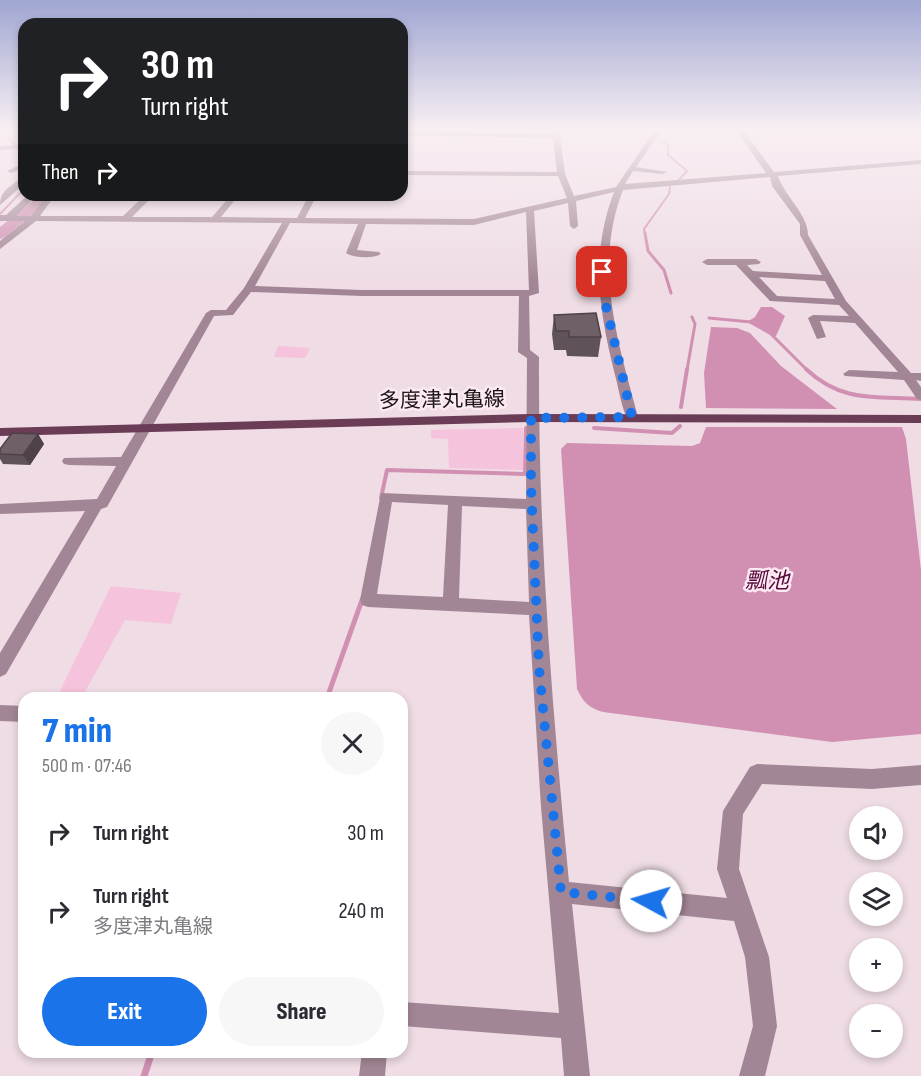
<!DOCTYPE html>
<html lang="en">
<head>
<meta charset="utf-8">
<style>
  :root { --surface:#fff; --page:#f7f7f7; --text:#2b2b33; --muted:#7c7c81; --accent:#1a73e8 }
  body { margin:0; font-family:"Sofia Sans Condensed","Noto Sans JP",sans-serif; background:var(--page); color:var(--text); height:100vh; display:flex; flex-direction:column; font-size:22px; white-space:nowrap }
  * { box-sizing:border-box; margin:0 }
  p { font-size:20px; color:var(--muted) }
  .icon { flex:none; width:33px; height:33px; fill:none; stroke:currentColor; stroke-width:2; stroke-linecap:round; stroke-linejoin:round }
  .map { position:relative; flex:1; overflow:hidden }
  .panel { position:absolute; left:18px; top:692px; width:390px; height:366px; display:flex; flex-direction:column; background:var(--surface); border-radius:18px; box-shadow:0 3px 9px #0003 }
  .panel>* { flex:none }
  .guide { position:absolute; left:18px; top:18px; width:390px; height:183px; border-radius:18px; box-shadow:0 3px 9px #0003; background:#202124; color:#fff; overflow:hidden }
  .tools { position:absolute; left:849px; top:806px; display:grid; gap:12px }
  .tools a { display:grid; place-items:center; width:54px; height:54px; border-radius:50%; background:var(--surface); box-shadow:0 3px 9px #0003; font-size:30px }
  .pin { position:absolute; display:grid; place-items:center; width:51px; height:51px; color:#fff; margin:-26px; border-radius:12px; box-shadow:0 3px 9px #0006 }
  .me { position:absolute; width:66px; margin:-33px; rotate:276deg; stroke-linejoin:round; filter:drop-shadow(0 0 4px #0008) }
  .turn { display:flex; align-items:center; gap:21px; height:126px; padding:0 24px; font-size:27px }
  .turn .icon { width:78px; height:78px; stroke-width:2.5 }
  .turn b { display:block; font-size:42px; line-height:51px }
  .then { display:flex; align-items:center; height:57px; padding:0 24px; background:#0003; gap:12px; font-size:22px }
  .round { display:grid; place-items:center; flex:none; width:63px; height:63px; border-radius:32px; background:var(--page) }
  .summary { display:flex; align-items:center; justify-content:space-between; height:102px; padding:0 24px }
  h1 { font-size:36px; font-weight:800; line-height:45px; color:var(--accent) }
  .primary-button { display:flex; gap:12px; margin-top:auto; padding:12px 24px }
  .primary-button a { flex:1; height:69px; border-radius:36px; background:var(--accent); color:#fff; font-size:24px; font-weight:800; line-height:69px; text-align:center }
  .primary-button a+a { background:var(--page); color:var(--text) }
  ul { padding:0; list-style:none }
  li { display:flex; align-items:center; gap:18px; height:78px; padding:0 24px }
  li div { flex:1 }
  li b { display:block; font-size:22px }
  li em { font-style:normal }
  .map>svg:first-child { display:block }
  .green { fill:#f5c3dc }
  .water { fill:#d190b2 }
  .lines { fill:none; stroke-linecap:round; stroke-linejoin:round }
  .stream-far4 { stroke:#d190b2; stroke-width:2 }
  .stream-far3 { stroke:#d190b2; stroke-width:3 }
  .stream-far2 { stroke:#d190b2; stroke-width:4 }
  .stream-far1 { stroke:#d190b2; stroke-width:5 }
  .stream { stroke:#d190b2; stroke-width:7 }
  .river { fill:#d190b2; fill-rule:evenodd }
  .minor { fill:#a38695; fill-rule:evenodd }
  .major { fill:#6b3c56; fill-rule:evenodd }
  .wall { fill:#5f5259 }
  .shaded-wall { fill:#4e4248 }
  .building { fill:#6f5f67; stroke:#4e4248; stroke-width:1.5 }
  .route { stroke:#1a73e8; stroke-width:10; stroke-dasharray:0 18 }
  .labels { text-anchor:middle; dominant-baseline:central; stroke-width:5; stroke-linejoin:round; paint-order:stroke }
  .street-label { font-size:21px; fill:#1a1316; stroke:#fce9f2 }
  .water-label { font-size:22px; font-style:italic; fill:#54063a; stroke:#fce9f2 }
</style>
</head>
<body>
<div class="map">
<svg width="921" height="1076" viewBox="0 0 921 1076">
  <rect width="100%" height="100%" fill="#efdce5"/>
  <!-- green -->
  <path class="green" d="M 278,346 L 310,348 L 305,358 L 274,357 Z
    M 523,428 L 523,470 L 449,468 L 448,439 L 431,438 L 431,430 Z
    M 111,586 L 181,593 L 171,624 L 125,620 L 82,697 L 57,697 Z"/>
  <!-- water -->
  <path class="water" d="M 761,307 L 772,307 L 785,316 L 776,336 L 772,336 L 747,322 L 755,317 Z
    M 711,327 L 737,328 L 750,333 L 781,366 L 837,409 L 706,408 L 704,373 Z
    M 706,427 L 902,427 L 906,439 L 921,570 L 921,734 L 832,742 L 603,712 C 589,708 583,702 577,689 L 561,449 L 567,443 L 692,446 L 700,443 Z"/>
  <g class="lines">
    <!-- stream-far4 -->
    <path class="stream-far4" d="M 2,130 L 15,145
      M 661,141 L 668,145 L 668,155 L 687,171 L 677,182
      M 17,148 L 24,158
      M 0,214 L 24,189
      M 645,235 L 644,229 L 669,194 L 670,187"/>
    <!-- stream-far3 -->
    <path class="stream-far3" d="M 645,233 L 648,251 L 664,270 L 671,293
      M 709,318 L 751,322
      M 771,334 L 807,370
      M 687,370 L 695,324 L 692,317"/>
    <!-- stream-far2 -->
    <path class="stream-far2" d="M 806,369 C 842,403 875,396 921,399
      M 681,407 L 687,369
      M 594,428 L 672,433 L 680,426
      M 381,498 L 387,470 L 525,474 L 526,428"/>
    <!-- stream-far1 -->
    <path class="stream-far1" d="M 327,698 L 362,600"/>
    <!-- stream -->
    <path class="stream" d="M 144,1076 L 152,1052"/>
    <!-- river -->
    <path class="river" d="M 40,195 L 56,195 L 5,237 L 0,239 L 0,227 Z"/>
    <!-- minor -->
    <path class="minor" d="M 12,130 L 19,130 L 24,136 L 24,142 Z
      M 553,130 L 559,130 L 565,174 L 574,196 L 616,187 L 655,130 L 662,130 L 636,167 L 667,172 L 663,174 L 633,171 L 625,184 L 766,173 L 736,130 L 743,130 L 774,172 L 921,160 L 921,164 L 778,176 C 785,197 808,214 808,235 L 846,301 L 911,373 L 921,373 L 921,381 L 916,380 L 921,387 L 921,400 L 917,399 L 904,380 L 845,376 L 843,374 L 849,370 L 898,372 L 855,323 L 820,321 L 826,337 L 817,339 L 808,318 L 813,315 L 849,316 L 839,305 L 770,301 L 736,265 L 707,265 L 702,262 L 707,259 L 756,259 L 761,262 L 759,264 L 747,265 L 753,271 L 822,275 L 800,235 L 800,224 L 772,186 L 770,177 L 623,190 C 593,266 618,342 638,417 L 636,420 L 628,420 C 621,407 619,389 615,375 C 599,311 590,255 614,192 L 576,201 L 578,226 L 574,229 L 570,226 L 568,203 L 534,211 L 539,293 L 529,296 L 530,350 L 539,357 C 538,533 552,707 569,882 L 727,898 L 717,869 L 723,811 L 750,767 L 757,764 L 872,769 L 921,765 L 921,785 L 872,789 L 762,784 L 743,814 L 739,869 L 769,957 L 777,1026 L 765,1076 L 739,1076 L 753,1026 L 745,957 L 734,921 L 572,904 L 590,1076 L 564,1076 L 561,1038 L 402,1026 L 402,1002 L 559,1013 L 541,807 L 529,615 L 368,607 L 362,605 L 360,600 L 381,493 L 526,499 L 527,358 L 518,352 L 519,296 L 362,296 L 251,292 L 233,315 L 214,316 L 107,507 L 101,509 L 6,674 L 0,677 L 0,653 L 85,511 L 0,514 L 0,504 L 97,499 L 116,466 L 69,465 L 64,464 L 62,461 L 64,458 L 121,457 L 206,313 L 211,310 L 226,310 L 244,288 L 282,223 L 36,221 L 0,249 L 0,241 L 25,221 L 0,221 L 0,215 L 6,215 L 28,195 L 37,195 L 16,216 L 31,216 L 47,195 L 55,195 L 40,216 L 123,216 L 145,195 L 154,195 L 132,217 L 212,217 L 231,195 L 239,195 L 221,217 L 297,218 L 309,195 L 317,195 L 305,218 L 474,219 L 567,198 L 558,176 L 402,175 L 402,171 L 557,172 L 553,138 L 402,135 L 402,131 L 553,134 ZM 526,212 L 529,290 L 362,290 L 255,286 L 290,223 L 358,224 L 346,253 C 354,258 373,259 381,254 L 379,252 L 357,250 L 366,224 L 474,225 ZM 759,277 L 825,281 L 835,299 L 777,296 ZM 392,502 L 448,505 L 443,597 L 377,594 ZM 462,506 L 526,509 L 529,602 L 459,598 Z
      M 24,144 L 24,148 L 0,150 L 0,146 Z
      M 24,163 L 24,168 L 11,173 L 7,171 Z
      M 21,178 L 24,178 L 24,184 L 0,205 C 0,191 11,186 21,178 Z
      M 0,705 L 24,706 L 24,722 L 0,721 Z
      M 362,1052 L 387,1052 L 385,1076 L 359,1076 Z"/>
    <!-- major -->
    <path class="major" d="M 531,414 L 921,415 L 921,423 L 531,422 L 0,436 L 0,428 Z"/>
  </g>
  <!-- wall -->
  <path class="wall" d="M 554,315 L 601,337 L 598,357 L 567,356 L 566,350 L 554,350 L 552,334 Z
    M 38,434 L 44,444 L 30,465 L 3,464 L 0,459 L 0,449 Z"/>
  <!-- shaded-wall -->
  <path class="shaded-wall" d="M 38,434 L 44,444 L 30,465 L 23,455 Z"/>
  <!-- building -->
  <path class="building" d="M 596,313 L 601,337 L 569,337 L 569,331 L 556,331 L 554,315 Z
    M 12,433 L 38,434 L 23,455 L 0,454 L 0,449 Z"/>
  <!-- sky -->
  <linearGradient id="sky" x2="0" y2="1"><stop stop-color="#9fa6d2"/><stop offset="0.46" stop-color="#f8eff3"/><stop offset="1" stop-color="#f8eff3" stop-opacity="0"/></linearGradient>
  <rect width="921" height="281" fill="url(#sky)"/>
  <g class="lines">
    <!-- route -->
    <path class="route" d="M 602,272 L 606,306 L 632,417 L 531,418 L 531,485 L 539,668 L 561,892 L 651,901"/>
  </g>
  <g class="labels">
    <!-- street labels -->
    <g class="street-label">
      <text transform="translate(442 400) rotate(-1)">多度津丸亀線</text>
    </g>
    <!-- water labels -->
    <g class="water-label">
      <text x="767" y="581">瓢池</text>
    </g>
  </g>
</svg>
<div class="tools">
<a><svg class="icon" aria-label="sound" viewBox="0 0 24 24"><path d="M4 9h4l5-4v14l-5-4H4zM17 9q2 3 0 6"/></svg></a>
<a><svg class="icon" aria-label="layers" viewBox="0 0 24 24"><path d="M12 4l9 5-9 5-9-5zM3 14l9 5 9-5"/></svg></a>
<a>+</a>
<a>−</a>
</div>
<div class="pin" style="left:602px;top:272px;background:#d93025"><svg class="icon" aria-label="arrive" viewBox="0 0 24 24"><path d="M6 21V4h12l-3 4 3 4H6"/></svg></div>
<svg class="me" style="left:651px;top:901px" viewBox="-20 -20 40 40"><circle r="19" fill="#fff"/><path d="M0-13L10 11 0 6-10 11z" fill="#1a73e8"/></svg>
<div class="guide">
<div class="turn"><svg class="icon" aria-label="right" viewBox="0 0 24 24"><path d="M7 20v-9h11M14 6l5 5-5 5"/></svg><div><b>30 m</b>Turn right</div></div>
<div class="then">Then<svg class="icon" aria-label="right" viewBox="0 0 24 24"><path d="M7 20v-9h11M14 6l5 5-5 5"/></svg></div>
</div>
<section class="panel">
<div class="summary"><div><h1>7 min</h1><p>500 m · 07:46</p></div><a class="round"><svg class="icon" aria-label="close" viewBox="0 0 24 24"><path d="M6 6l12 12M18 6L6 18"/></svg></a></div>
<ul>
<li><svg class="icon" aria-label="right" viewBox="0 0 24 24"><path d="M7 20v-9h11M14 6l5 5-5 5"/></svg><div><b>Turn right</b></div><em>30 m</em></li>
<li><svg class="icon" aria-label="right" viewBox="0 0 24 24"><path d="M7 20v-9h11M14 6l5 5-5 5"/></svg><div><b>Turn right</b><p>多度津丸亀線</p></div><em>240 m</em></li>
</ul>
<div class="primary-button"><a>Exit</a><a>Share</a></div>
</section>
</div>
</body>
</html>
